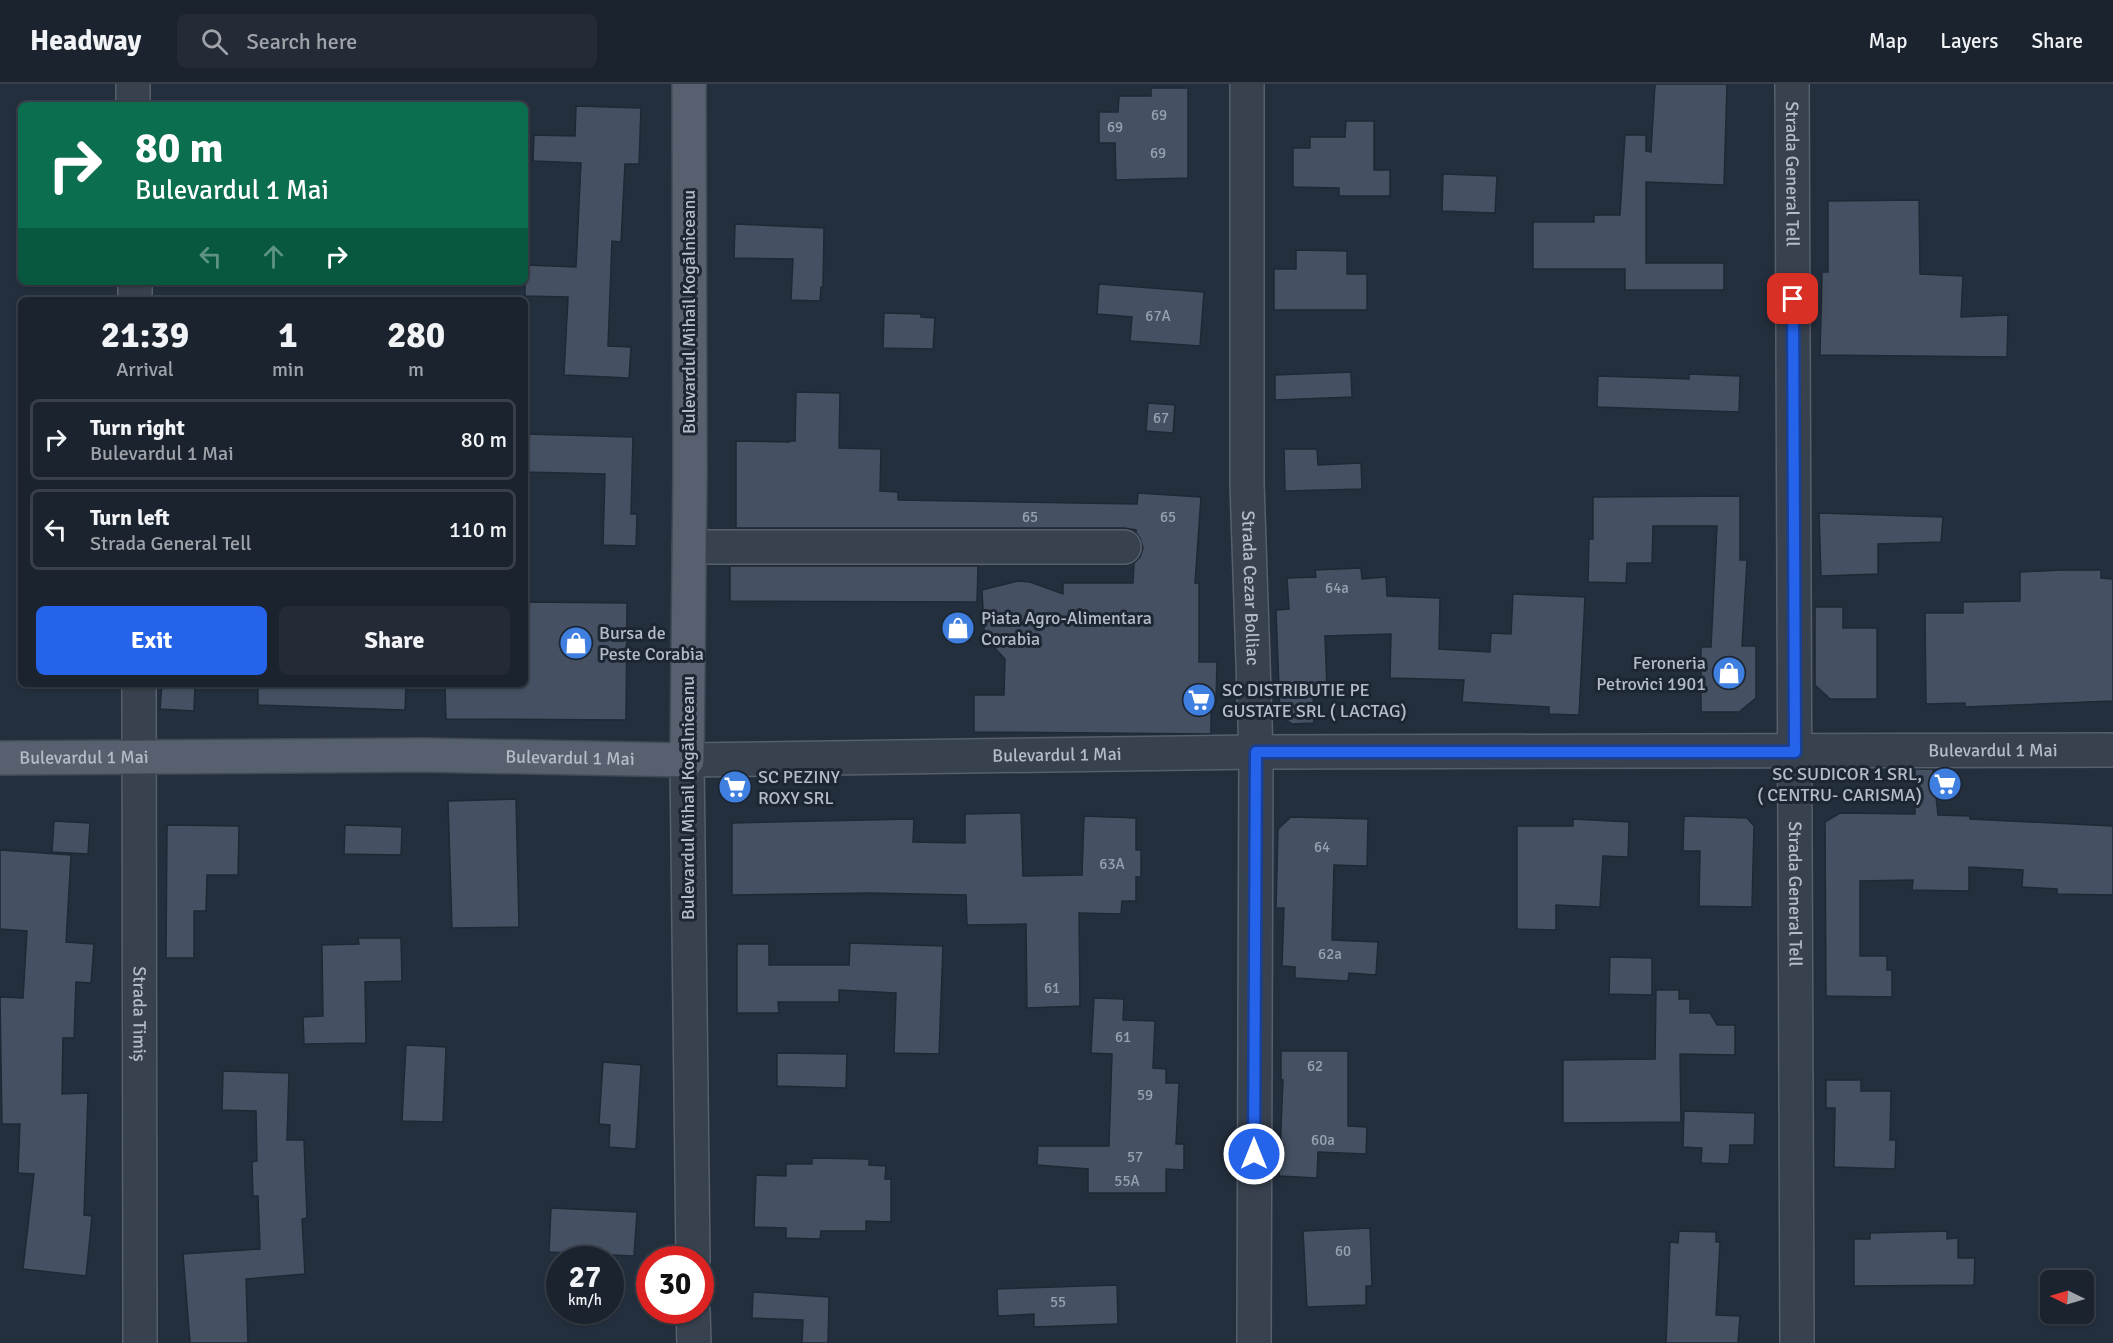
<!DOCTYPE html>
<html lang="en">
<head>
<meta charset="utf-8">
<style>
  :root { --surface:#1b232e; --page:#242b36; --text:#f1f3f6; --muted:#a0a4aa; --line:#39404a; --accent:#2563eb }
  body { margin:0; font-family:Signika,sans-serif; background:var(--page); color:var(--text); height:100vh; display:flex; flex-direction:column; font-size:22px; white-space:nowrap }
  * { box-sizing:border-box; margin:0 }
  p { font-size:20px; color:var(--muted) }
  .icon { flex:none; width:33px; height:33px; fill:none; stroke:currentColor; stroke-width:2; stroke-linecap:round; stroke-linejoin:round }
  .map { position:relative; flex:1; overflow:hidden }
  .details { position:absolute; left:18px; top:213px; width:510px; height:390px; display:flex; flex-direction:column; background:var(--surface); border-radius:9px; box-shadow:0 2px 4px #0004,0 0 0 2px var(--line) }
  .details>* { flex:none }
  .banner { position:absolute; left:18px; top:18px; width:510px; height:183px; border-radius:9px; box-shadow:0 2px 4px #0004,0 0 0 2px var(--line); background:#0b6e4f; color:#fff; overflow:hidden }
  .needle { width:39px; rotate:275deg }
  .controls { position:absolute; left:2040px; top:1186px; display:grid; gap:12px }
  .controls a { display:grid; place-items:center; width:54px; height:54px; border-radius:9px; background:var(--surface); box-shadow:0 2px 4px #0004,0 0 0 2px var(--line); font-size:30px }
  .speed { position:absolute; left:546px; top:1162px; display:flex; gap:12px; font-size:30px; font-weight:700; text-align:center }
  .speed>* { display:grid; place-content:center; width:78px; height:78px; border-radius:50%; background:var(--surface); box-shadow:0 2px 4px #0004,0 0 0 2px var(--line); line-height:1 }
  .speed small { font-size:15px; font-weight:400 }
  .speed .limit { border:9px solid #d22; background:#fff; color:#111 }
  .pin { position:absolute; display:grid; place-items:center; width:51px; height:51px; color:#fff; margin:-26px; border-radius:12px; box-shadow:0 3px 9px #0006 }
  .me { position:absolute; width:66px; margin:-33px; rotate:0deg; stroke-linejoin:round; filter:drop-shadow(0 0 4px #0008) }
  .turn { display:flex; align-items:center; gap:21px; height:126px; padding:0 18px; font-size:27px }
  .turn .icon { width:78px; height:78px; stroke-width:2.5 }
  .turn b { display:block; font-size:42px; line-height:51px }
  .lanes { display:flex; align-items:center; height:57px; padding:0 18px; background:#0003; justify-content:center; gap:30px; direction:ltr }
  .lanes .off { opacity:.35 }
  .eta { display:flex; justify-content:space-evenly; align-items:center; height:102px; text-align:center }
  .eta b { font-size:36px; font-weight:800; line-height:42px }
  .primary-button { display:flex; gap:12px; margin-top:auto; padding:12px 18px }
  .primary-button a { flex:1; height:69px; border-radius:9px; background:var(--accent); color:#fff; font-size:24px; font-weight:800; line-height:69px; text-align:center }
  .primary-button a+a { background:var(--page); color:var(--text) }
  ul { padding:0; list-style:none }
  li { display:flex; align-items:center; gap:18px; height:81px; margin:0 12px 9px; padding:0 6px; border:3px solid var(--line); border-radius:9px }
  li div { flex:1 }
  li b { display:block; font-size:22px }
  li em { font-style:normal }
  header { display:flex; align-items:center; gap:36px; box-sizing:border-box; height:84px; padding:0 30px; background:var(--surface); border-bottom:2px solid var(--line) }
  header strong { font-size:28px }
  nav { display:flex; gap:33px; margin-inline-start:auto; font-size:21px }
  .search { width:420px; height:54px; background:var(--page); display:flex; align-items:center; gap:15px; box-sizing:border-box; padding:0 21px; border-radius:9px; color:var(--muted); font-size:22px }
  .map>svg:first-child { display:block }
  .building { fill:#455162; stroke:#1f2835; stroke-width:1.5 }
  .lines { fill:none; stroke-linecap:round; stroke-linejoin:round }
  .minor-casing { stroke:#565f6c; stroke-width:36 }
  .major-casing { stroke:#414a57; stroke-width:36 }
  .minor { stroke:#38414e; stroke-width:33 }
  .major { stroke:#56606e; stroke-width:33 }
  .route-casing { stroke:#184099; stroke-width:15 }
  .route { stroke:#2563eb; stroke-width:10 }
  .labels { text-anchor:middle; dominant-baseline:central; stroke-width:6; stroke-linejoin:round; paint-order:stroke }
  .number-label { font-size:15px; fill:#98a1af }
  .street-label { font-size:18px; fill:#b4bcc9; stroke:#1d2633 }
  .poi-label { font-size:18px; fill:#b4bcc9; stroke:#1d2633; text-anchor:start }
</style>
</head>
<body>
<header>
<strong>Headway</strong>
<div class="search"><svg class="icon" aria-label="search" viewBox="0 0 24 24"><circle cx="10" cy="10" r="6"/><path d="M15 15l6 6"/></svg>Search here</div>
<nav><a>Map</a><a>Layers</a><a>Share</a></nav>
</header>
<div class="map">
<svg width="2113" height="1259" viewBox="0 0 2113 1259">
  <rect width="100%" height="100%" fill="#242f3e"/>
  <!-- building -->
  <path class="building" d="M 1655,0 L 1727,0 L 1724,101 L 1646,98 L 1646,179 L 1724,179 L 1724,206 L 1625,206 L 1625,185 L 1533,185 L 1533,138 L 1594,138 L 1594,131 L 1620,131 L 1625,51 L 1646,51 L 1646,67 L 1651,68 Z
    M 1151,4 L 1188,4 L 1188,94 L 1116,96 L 1115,59 L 1099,59 L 1099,28 L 1118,28 L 1119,12 L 1151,12 Z
    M 576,22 L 641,24 L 639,80 L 625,80 L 621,158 L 612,157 L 608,262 L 631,263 L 629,294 L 564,291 L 568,213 L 525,212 L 525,181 L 576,183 L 581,79 L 533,77 L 534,51 L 575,52 Z
    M 1346,37 L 1374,37 L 1374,86 L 1390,86 L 1390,112 L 1339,112 L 1339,104 L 1293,103 L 1293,64 L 1310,64 L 1310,53 L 1345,53 Z
    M 1443,90 L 1497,92 L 1495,129 L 1442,127 Z
    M 1919,116 L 1920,190 L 1963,192 L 1961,233 L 2008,231 L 2007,273 L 1820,271 L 1822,188 L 1828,188 L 1828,117 Z
    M 735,140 L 824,144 L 823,203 L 821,203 L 820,217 L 791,216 L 793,175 L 734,174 Z
    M 1296,166 L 1347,167 L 1347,190 L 1367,190 L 1367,226 L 1274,226 L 1274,185 L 1296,185 Z
    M 1099,200 L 1204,208 L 1200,262 L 1130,257 L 1132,233 L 1097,230 Z
    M 884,229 L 921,230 L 921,233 L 935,234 L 933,265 L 883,264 Z
    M 1351,288 L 1352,313 L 1275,316 L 1275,291 Z
    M 1689,290 L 1740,292 L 1739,328 L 1597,323 L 1598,292 L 1689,295 Z
    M 796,308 L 840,309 L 839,364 L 881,365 L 880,407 L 898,408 L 898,416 L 1137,420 L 1138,409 L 1201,413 L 1195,499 L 1199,499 L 1199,578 L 1217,578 L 1216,617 L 1211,617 L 1211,650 L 974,648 L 974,611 L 1004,611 L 1005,575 L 989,558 L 984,545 L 982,506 L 1018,497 L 1030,498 L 1063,510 L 1063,499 L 1133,499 L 1134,479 L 1140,473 L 1143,464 L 1140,454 L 1136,449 L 1136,446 L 1124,444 L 736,444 L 736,357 L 789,358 L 789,357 L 795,357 Z
    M 1148,319 L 1175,321 L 1173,349 L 1146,347 Z
    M 525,350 L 633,353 L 631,430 L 637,430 L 636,462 L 603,461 L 605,390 L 525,388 Z
    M 1284,365 L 1317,365 L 1318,381 L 1361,379 L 1362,405 L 1285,407 Z
    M 1740,412 L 1740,476 L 1747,476 L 1742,562 L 1756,562 L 1756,614 L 1739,628 L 1701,628 L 1701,563 L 1711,563 L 1717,442 L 1653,442 L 1652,479 L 1627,479 L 1626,499 L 1588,498 L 1589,455 L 1593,455 L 1593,413 Z
    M 1819,429 L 1943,433 L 1941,458 L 1878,460 L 1878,490 L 1821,492 Z
    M 730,482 L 978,482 L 977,518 L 730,517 Z
    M 1361,484 L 1362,495 L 1386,493 L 1387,512 L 1440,514 L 1439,565 L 1490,568 L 1491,549 L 1511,550 L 1513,510 L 1585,513 L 1579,631 L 1549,630 L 1549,623 L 1462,618 L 1464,596 L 1390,594 L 1391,550 L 1325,552 L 1327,606 L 1313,607 L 1314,639 L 1292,640 L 1280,631 L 1276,526 L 1289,525 L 1287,494 L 1316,493 L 1315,486 Z
    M 2063,486 L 2101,486 L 2101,494 L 2113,495 L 2113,617 L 1965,623 L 1965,619 L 1926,620 L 1925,529 L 1963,529 L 1963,518 L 2020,517 L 2020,488 Z
    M 525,518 L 627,519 L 626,636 L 446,635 L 445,600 L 525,600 Z
    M 1815,523 L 1843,523 L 1843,544 L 1877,544 L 1877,615 L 1830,615 L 1815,601 Z
    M 162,600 L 195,600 L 194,627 L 160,625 Z
    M 258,600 L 406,600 L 405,626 L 258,621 Z
    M 1915,685 L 1933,685 L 1938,731 L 1970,732 L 1970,735 L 2113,742 L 2113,811 L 2057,810 L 2057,805 L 2022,803 L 2023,786 L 1969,783 L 1969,807 L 1912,806 L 1913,796 L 1860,797 L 1860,872 L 1887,872 L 1887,886 L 1892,886 L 1892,913 L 1826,912 L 1825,738 L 1840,729 L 1915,730 Z
    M 516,715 L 519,843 L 452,844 L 448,717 Z
    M 1021,729 L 1023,792 L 1082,791 L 1084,732 L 1136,734 L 1136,766 L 1141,766 L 1141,793 L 1136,793 L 1136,817 L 1122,817 L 1121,830 L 1079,829 L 1080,922 L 1027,924 L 1026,840 L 967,841 L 966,811 L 871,809 L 732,811 L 732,739 L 914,735 L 913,758 L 965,759 L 965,730 Z
    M 1684,732 L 1747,734 L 1754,742 L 1752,823 L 1699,822 L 1700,767 L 1683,767 Z
    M 1291,733 L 1368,735 L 1367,782 L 1334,781 L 1332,856 L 1378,858 L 1376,891 L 1349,889 L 1348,897 L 1295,894 L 1295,883 L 1282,882 L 1284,824 L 1276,824 L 1278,745 Z
    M 1573,735 L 1629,738 L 1628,773 L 1603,772 L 1600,823 L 1556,821 L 1556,846 L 1517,845 L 1517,742 L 1573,742 Z
    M 54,737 L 90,739 L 88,770 L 52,768 Z
    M 167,741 L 239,742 L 238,791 L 207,791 L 206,827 L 194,827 L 194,874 L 166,874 Z
    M 345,741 L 402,743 L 401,771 L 344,770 Z
    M 0,766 L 71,771 L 66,858 L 94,860 L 91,899 L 76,898 L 74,954 L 63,954 L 62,1010 L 88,1009 L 84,1131 L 92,1132 L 86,1192 L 23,1185 L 34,1090 L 18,1089 L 20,1040 L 2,1040 L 0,913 L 23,914 L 27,847 L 0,845 Z
    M 358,854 L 401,854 L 402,897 L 365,898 L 366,959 L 304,960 L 303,933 L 323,932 L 322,861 L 359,860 Z
    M 850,859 L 943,862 L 939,970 L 894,969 L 896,909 L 839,906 L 839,918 L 778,918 L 779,929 L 737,929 L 737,860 L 769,860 L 769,881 L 849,881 Z
    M 1610,873 L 1652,874 L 1652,911 L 1609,910 Z
    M 1656,906 L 1679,906 L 1679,915 L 1690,915 L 1690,929 L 1710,929 L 1717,941 L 1735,941 L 1735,971 L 1680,970 L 1681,1038 L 1563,1039 L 1563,976 L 1655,975 Z
    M 1094,914 L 1124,915 L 1123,936 L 1155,937 L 1153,984 L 1166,985 L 1166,999 L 1179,999 L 1176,1060 L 1184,1060 L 1184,1086 L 1166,1085 L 1166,1109 L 1088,1109 L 1088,1085 L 1037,1081 L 1038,1062 L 1109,1062 L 1112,970 L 1091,969 Z
    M 406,961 L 446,963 L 443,1038 L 402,1037 Z
    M 1281,967 L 1348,967 L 1348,1042 L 1367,1043 L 1366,1070 L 1318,1068 L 1317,1094 L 1279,1092 L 1283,996 L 1281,996 Z
    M 777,969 L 847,970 L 846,1004 L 777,1002 Z
    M 603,978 L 641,981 L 636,1065 L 609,1063 L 610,1041 L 599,1040 Z
    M 223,987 L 289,989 L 287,1056 L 304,1056 L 307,1134 L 302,1135 L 305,1190 L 246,1195 L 248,1259 L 190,1259 L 183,1170 L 260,1165 L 258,1112 L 253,1112 L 252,1078 L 257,1077 L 256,1027 L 222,1026 Z
    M 1826,996 L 1861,996 L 1861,1007 L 1891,1007 L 1890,1056 L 1896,1056 L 1895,1085 L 1834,1083 L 1835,1024 L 1826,1024 Z
    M 1684,1027 L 1755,1029 L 1754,1061 L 1730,1061 L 1729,1080 L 1701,1079 L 1702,1064 L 1683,1063 Z
    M 812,1074 L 869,1075 L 869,1081 L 886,1082 L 885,1095 L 891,1095 L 891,1138 L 866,1137 L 866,1147 L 821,1147 L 820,1155 L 786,1154 L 786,1144 L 754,1143 L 756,1091 L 786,1092 L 786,1080 L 812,1080 Z
    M 551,1124 L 637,1128 L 634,1172 L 549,1168 Z
    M 1370,1144 L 1372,1202 L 1366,1202 L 1366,1221 L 1307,1223 L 1303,1147 Z
    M 1679,1147 L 1716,1148 L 1716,1158 L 1720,1158 L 1716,1231 L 1740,1232 L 1738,1259 L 1666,1259 L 1670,1158 L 1678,1159 Z
    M 1947,1147 L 1947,1155 L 1958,1154 L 1958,1174 L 1975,1174 L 1974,1201 L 1854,1202 L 1854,1155 L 1870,1155 L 1870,1149 Z
    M 1117,1201 L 1118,1240 L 1034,1243 L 1034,1230 L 998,1232 L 997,1205 Z
    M 753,1208 L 829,1213 L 828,1259 L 802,1259 L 803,1236 L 752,1234 Z"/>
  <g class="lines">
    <defs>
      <g id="minor">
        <path d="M 133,0 L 133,21"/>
        <path id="s1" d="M 1247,0 L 1247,400 L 1256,668 L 1254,1259"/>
        <path id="s2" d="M 1792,0 L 1797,1259"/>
        <path d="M 135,198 L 135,216"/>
        <path d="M 689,463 L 1124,463"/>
        <path id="s3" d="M 139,600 L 140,1259"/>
        <path id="s4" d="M 693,1176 L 687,676 L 1256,668 L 2113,666"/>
        <path d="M 693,1227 L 694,1259"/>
      </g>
      <g id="major">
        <path id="s5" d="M 0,674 L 424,671 L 687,676 L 690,388 L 689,0"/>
      </g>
    </defs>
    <!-- minor casing -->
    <use href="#minor" class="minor-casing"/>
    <!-- major casing -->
    <use href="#major" class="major-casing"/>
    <!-- minor -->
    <use href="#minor" class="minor"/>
    <!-- major -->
    <use href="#major" class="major"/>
  </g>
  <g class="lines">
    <defs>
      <path id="route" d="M 1254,1070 L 1256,668 L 1795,668 L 1793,215"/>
    </defs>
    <!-- route casing -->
    <use href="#route" class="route-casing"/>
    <!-- route -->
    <use href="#route" class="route"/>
  </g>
  <!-- icons -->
  <defs>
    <symbol id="shop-disc" viewBox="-11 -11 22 22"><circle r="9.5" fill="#3f7fe0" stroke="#1d2633"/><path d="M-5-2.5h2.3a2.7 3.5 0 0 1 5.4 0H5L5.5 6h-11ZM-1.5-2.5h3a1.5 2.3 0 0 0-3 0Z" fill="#fff"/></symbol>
    <symbol id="supermarket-disc" viewBox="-11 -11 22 22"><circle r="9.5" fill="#3f7fe0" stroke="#1d2633"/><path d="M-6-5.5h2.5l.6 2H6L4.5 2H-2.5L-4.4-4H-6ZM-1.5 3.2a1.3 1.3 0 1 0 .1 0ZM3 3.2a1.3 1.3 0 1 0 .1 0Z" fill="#fff"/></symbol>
  </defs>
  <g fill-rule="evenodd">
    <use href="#shop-disc" x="939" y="525" width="38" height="38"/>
    <use href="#shop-disc" x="557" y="540" width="38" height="38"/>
    <use href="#shop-disc" x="1710" y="570" width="38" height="38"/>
    <use href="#supermarket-disc" x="1180" y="597" width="38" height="38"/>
    <use href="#supermarket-disc" x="1926" y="681" width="38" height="38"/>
    <use href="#supermarket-disc" x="716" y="684" width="38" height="38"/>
  </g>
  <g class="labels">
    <!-- number labels -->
    <g class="number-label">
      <text x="1159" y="31">69</text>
      <text x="1115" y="43">69</text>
      <text x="1158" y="69">69</text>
      <text x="1158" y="232">67A</text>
      <text x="1161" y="334">67</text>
      <text x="1030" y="433">65</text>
      <text x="1168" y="433">65</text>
      <text x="1337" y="504">64a</text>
      <text x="1322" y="763">64</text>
      <text x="1112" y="780">63A</text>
      <text x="1330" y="870">62a</text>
      <text x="1052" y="904">61</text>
      <text x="1123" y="953">61</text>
      <text x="1315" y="982">62</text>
      <text x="1145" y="1011">59</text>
      <text x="1323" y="1056">60a</text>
      <text x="1135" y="1073">57</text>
      <text x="1127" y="1097">55A</text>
      <text x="1343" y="1167">60</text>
      <text x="1058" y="1218">55</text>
    </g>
    <!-- street labels -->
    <g class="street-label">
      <text stroke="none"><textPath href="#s2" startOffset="90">Strada General Tell</textPath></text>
      <text transform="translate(689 228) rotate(-90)">Bulevardul Mihail Kogălniceanu</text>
      <text stroke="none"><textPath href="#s1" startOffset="504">Strada Cezar Bolliac</textPath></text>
      <text stroke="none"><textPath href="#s4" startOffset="1806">Bulevardul 1 Mai</textPath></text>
      <text stroke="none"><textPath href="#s4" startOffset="870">Bulevardul 1 Mai</textPath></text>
      <text stroke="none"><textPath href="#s5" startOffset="84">Bulevardul 1 Mai</textPath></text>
      <text stroke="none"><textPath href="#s5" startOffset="570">Bulevardul 1 Mai</textPath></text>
      <text transform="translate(688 714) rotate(-90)">Bulevardul Mihail Kogălniceanu</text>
      <text stroke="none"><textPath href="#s2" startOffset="810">Strada General Tell</textPath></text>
      <text stroke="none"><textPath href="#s3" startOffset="330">Strada Timiș</textPath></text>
    </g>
    <!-- poi labels -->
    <g class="poi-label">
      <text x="981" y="534">Piata Agro-Alimentara<tspan x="981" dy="21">Corabia</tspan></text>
      <text x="599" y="549">Bursa de<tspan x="599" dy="21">Peste Corabia</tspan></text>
      <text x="1706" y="579" text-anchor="end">Feroneria<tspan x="1706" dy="21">Petrovici 1901</tspan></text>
      <text x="1222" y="606">SC DISTRIBUTIE PE<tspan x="1222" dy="21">GUSTATE SRL ( LACTAG)</tspan></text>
      <text x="1922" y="690" text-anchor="end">SC SUDICOR 1 SRL,<tspan x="1922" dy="21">( CENTRU- CARISMA)</tspan></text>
      <text x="758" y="693">SC PEZINY<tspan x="758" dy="21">ROXY SRL</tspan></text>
    </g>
  </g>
</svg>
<div class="controls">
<a><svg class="needle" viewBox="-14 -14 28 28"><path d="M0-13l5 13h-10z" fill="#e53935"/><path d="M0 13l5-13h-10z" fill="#a0a4aa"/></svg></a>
</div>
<div class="speed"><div>27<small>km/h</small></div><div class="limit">30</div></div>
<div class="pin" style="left:1793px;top:215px;background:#d93025"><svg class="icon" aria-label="arrive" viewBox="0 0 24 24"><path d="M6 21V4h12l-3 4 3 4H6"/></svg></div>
<svg class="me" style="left:1254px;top:1070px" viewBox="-20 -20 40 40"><circle r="17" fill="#2563eb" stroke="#fff" stroke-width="3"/><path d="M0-11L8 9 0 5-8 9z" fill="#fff"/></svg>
<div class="banner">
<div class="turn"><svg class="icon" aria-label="right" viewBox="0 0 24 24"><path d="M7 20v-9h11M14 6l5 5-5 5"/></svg><div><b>80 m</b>Bulevardul 1 Mai</div></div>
<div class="lanes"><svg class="icon off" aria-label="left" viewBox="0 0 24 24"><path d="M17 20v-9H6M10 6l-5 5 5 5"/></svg><svg class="icon off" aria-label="ahead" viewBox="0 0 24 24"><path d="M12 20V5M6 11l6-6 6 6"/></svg><svg class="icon" aria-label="right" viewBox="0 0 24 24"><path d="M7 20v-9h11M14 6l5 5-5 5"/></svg></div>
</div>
<section class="details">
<div class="eta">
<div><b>21:39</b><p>Arrival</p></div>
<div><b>1</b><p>min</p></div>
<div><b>280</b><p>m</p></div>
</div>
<ul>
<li><svg class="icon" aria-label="right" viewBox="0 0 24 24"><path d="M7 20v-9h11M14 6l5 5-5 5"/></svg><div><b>Turn right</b><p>Bulevardul 1 Mai</p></div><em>80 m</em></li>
<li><svg class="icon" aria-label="left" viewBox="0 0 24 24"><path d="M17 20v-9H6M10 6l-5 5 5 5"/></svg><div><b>Turn left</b><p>Strada General Tell</p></div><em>110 m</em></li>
</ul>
<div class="primary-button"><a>Exit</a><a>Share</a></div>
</section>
</div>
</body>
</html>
